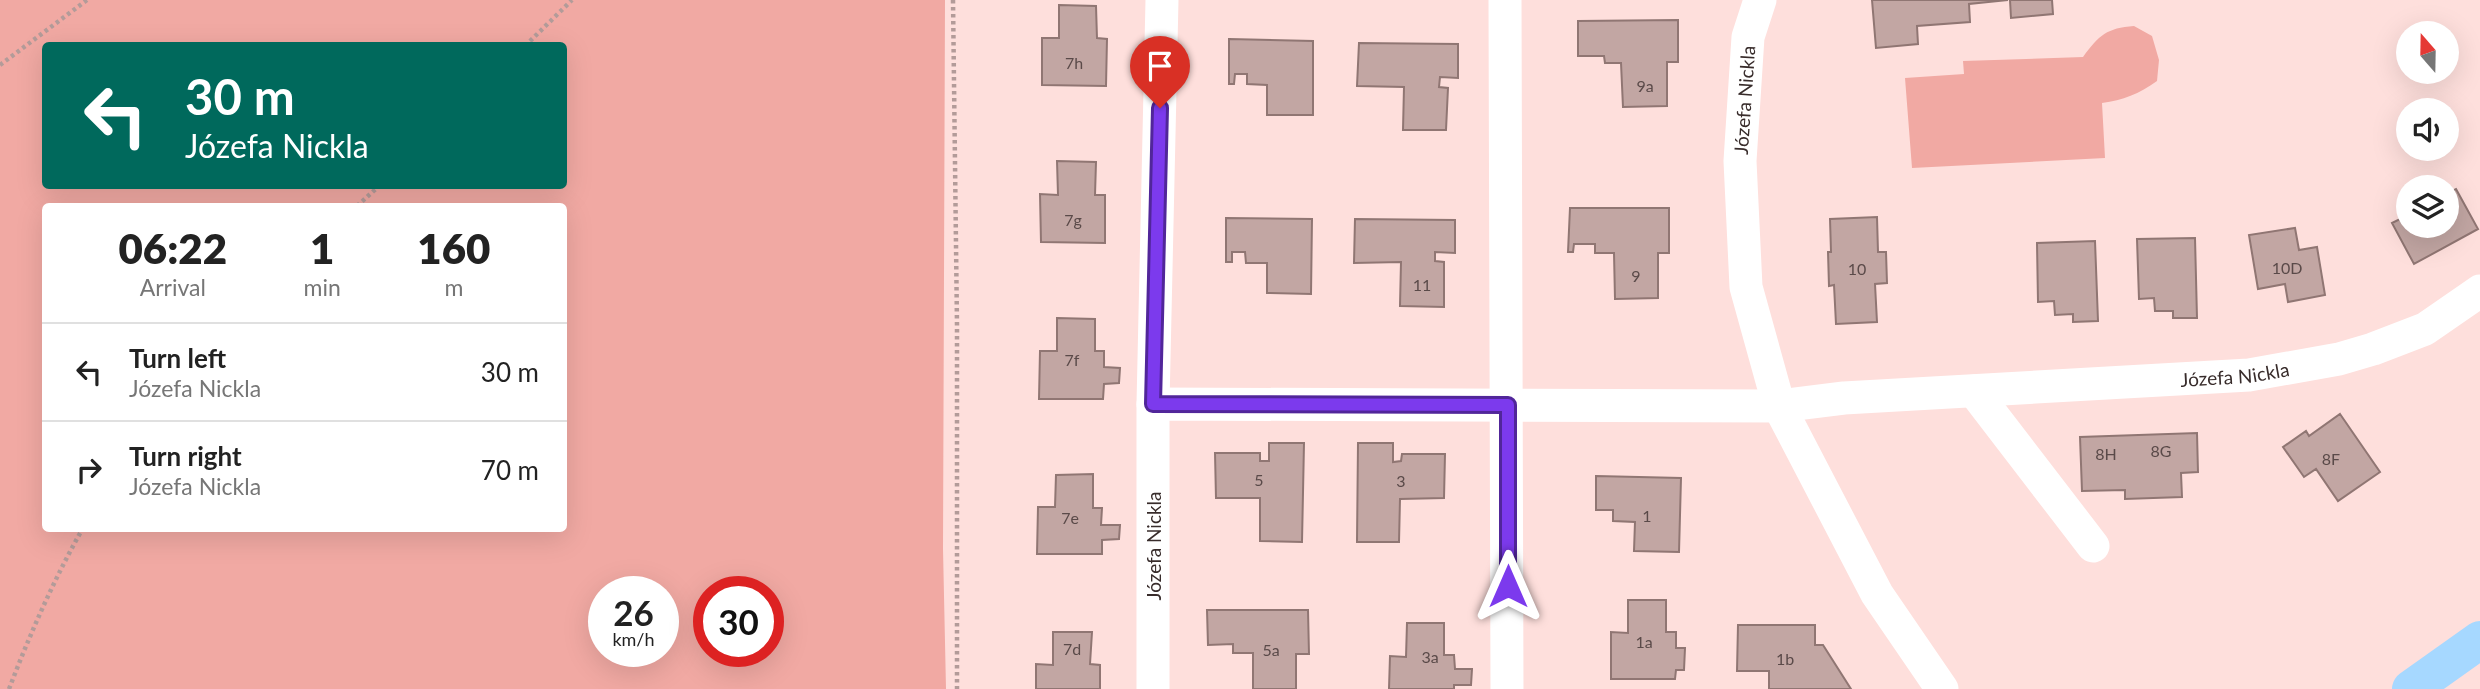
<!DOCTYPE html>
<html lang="en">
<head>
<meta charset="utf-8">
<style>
  :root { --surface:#fff; --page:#f6f6f6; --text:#222; --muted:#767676; --line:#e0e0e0 }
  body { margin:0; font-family:Lato,sans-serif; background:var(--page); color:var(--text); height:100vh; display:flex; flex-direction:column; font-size:26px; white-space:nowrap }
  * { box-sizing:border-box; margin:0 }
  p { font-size:23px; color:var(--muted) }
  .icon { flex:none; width:38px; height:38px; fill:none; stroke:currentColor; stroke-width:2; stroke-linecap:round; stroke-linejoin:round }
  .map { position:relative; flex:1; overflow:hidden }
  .sheet { position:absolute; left:42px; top:203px; width:525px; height:329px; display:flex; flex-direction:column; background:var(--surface); border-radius:7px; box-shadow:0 7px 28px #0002 }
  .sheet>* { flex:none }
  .guide { position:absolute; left:42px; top:42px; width:525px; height:147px; border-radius:7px; box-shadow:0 7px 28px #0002; background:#00695c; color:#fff; overflow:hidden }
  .needle { width:46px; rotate:340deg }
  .buttons { position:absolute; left:2396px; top:21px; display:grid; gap:14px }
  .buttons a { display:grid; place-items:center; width:63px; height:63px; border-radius:50%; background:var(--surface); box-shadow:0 7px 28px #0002; font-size:35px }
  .speed { position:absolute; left:588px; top:576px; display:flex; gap:14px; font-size:35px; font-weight:700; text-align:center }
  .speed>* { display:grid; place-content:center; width:91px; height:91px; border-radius:50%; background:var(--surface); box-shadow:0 7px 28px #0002; line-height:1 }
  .speed small { font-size:18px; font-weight:400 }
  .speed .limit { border:10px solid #d22; background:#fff; color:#111 }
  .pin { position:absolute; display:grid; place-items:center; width:60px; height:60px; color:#fff; margin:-72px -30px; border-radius:50% 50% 50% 0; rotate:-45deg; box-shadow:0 0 7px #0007 }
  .pin .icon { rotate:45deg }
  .me { position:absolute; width:77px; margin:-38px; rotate:0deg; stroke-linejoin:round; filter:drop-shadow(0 0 5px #0008) }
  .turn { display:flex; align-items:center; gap:24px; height:147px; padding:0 28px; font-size:32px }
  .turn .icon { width:91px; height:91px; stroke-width:2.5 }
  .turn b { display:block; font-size:49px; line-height:60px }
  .eta { display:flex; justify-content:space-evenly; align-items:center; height:119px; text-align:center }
  .eta b { font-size:42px; font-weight:800; line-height:49px }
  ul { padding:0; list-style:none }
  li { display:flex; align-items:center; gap:21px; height:98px; padding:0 28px; border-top:2px solid var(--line) }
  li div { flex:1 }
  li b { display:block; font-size:26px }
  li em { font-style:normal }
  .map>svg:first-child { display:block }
  .green { fill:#f1a9a3; fill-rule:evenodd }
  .building { fill:#c2a6a3; stroke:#907673; stroke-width:2 }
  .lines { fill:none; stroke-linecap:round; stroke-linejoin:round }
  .path { stroke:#b39b99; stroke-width:4.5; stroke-dasharray:3.5 3.5; stroke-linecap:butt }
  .street { stroke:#fff; stroke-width:33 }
  .primary { stroke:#a6d8ff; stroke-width:38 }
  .route-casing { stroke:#51269a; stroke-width:18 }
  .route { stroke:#7c3aed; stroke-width:12 }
  .labels { text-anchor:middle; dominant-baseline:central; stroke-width:5; stroke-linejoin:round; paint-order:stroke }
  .number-label { font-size:16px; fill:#5a4a49 }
  .street-label { font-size:19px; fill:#382c2b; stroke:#fff }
</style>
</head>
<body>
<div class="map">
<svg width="2480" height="689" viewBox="0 0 2480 689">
  <rect width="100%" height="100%" fill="#fedfdc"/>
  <!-- green -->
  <path class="green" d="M 0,0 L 945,0 L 943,549 L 946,689 L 0,689 ZM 46,46 L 564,46 L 564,186 L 46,186 ZM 46,206 L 564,206 L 564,528 L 46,528 ZM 604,592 L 663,592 L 663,651 L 604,651 ZM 709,592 L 768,592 L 768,651 L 709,651 Z
    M 2134,26 L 2152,36 L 2159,60 L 2157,81 C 2139,94 2123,100 2102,103 L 2105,158 L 1912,168 L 1905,78 L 1964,74 L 1963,61 L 2083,57 C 2099,35 2107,28 2134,26 Z"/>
  <!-- building -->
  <path class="building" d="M 1872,0 L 2008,0 L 1969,4 L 1970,22 L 1917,26 L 1918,44 L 1876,48 Z
    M 2010,0 L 2052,0 L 2053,14 L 2011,18 Z
    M 1059,5 L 1096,6 L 1097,38 L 1107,39 L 1106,86 L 1042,85 L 1042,38 L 1059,38 Z
    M 1678,20 L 1678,62 L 1667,62 L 1667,106 L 1623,107 L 1621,63 L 1605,63 L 1604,56 L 1578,56 L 1578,21 Z
    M 1229,39 L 1313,41 L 1313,115 L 1267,115 L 1267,85 L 1247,84 L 1247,74 L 1235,74 L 1234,84 L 1229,84 Z
    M 1359,43 L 1458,44 L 1458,78 L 1440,77 L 1439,87 L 1448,88 L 1446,130 L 1403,130 L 1404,87 L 1357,86 Z
    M 1057,161 L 1096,162 L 1095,195 L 1105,195 L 1105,243 L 1041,242 L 1040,194 L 1058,195 Z
    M 2456,189 L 2478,229 L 2414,264 L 2392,223 L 2408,215 L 2408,226 L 2446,226 L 2446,194 Z
    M 1570,208 L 1669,208 L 1669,253 L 1658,253 L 1658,298 L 1615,299 L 1614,253 L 1595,253 L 1595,244 L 1574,244 L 1573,252 L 1568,252 Z
    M 1877,217 L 1878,252 L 1886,252 L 1887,283 L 1875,284 L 1877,322 L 1836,324 L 1834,285 L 1829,286 L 1828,252 L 1831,252 L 1830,219 Z
    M 1226,218 L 1312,219 L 1311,294 L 1267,293 L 1267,263 L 1246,263 L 1245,252 L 1232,252 L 1232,262 L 1226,262 Z
    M 1355,219 L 1455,220 L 1455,253 L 1435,252 L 1435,261 L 1444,262 L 1444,307 L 1400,306 L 1401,262 L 1354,263 Z
    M 2295,228 L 2299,250 L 2317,247 L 2325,295 L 2288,302 L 2285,284 L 2258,289 L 2249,235 Z
    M 2195,238 L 2197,318 L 2173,318 L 2173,311 L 2155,311 L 2154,298 L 2139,299 L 2137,239 Z
    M 2095,241 L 2098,321 L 2073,322 L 2073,314 L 2055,315 L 2054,301 L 2038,302 L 2037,243 Z
    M 1057,318 L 1095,319 L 1095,351 L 1104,351 L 1104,367 L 1120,368 L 1119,383 L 1104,384 L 1103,399 L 1039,399 L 1040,351 L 1057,351 Z
    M 2340,414 L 2380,472 L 2338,501 L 2316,469 L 2304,477 L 2283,447 L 2306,431 L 2309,436 Z
    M 2197,433 L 2198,472 L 2181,473 L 2182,497 L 2125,499 L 2125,490 L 2082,491 L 2080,437 Z
    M 1269,443 L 1304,443 L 1302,542 L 1260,541 L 1260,498 L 1216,498 L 1215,453 L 1260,453 L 1260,461 L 1269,461 Z
    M 1358,443 L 1393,443 L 1393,462 L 1401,461 L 1402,454 L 1445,454 L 1444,498 L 1400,499 L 1399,542 L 1357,542 Z
    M 1093,474 L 1093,508 L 1102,508 L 1101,525 L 1120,525 L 1119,539 L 1102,540 L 1102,554 L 1037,554 L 1038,507 L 1055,507 L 1056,475 Z
    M 1596,476 L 1681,478 L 1679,552 L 1634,551 L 1635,522 L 1613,521 L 1613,510 L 1596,510 Z
    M 1628,600 L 1666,600 L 1666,632 L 1676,632 L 1676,648 L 1685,648 L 1684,670 L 1676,670 L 1675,679 L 1611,679 L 1611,632 L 1628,633 Z
    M 1207,610 L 1308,610 L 1309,654 L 1296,654 L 1296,689 L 1253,689 L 1253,653 L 1233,653 L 1233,644 L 1208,645 Z
    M 1407,623 L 1444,623 L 1444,655 L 1454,655 L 1455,669 L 1472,669 L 1471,685 L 1454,685 L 1454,689 L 1389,689 L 1390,656 L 1406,657 Z
    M 1738,625 L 1815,625 L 1815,645 L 1823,645 L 1851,689 L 1769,689 L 1769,671 L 1737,671 Z
    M 1053,632 L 1092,632 L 1090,664 L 1100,665 L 1100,689 L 1036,689 L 1036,664 L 1053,665 Z"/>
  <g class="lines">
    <!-- path -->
    <path class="path" d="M 953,0 L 957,325 L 957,689
      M 525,46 L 572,0
      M 0,65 L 87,0
      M 357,206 L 379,186
      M 9,689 C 30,634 54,579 83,528"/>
    <!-- street -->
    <g class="street">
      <path d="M 1505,0 L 1507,689"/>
      <path d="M 1760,0 L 1748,37 L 1740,161 L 1746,287 L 1779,406 L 1877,594 L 1942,689"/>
      <path d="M 1974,391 L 2093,546"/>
      <path d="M 1153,404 L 1162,0"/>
      <path id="s1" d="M 1153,689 L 1153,404 L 1779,406 L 1844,398 L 2249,375 L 2339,359 L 2373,349 L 2425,329 L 2480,291"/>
    </g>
    <!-- primary -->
    <path class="primary" d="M 2411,689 L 2480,640"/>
  </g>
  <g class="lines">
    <defs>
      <path id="route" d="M 1160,108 L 1153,404 L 1508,405 L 1508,586"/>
    </defs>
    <!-- route casing -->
    <use href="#route" class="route-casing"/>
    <!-- route -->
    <use href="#route" class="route"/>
  </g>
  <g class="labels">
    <!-- number labels -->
    <g class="number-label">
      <text x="1074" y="62">7h</text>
      <text x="1645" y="85">9a</text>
      <text x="1073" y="219">7g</text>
      <text x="2287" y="267">10D</text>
      <text x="1857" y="268">10</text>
      <text x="1636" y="275">9</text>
      <text x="1422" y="284">11</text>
      <text x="1072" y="359">7f</text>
      <text x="2161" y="450">8G</text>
      <text x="2106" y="453">8H</text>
      <text x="2331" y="458">8F</text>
      <text x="1259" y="479">5</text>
      <text x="1401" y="480">3</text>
      <text x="1647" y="515">1</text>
      <text x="1070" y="517">7e</text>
      <text x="1644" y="641">1a</text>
      <text x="1072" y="648">7d</text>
      <text x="1271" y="649">5a</text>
      <text x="1430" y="656">3a</text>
      <text x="1785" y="658">1b</text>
    </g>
    <!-- street labels -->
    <g class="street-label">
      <text transform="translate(1744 100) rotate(-86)">Józefa Nickla</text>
      <text stroke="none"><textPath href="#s1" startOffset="1368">Józefa Nickla</textPath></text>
      <text transform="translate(1153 546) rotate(-90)">Józefa Nickla</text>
    </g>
  </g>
</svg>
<div class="buttons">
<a><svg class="needle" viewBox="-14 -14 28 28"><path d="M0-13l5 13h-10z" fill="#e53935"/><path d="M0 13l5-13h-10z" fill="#767676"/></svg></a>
<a><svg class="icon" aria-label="sound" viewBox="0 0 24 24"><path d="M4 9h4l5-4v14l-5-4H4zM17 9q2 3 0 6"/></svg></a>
<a><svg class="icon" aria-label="layers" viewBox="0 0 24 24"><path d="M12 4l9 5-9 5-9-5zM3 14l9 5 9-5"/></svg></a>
</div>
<div class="speed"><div>26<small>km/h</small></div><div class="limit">30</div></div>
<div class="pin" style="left:1160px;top:108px;background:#d93025"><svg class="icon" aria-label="arrive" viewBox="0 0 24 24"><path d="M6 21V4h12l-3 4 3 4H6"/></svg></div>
<svg class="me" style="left:1508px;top:586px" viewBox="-20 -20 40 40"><path d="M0-17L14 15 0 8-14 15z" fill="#7c3aed" stroke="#fff" stroke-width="4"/></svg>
<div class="guide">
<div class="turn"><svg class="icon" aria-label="left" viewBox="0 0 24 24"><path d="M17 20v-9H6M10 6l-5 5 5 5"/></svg><div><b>30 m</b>Józefa Nickla</div></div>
</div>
<section class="sheet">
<div class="eta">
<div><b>06:22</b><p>Arrival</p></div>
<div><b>1</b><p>min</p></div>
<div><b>160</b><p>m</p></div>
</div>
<ul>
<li><svg class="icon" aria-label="left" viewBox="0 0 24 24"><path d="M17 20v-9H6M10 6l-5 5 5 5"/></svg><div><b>Turn left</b><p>Józefa Nickla</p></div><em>30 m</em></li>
<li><svg class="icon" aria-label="right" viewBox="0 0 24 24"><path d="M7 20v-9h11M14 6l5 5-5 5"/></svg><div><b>Turn right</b><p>Józefa Nickla</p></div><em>70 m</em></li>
</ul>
</section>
</div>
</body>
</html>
